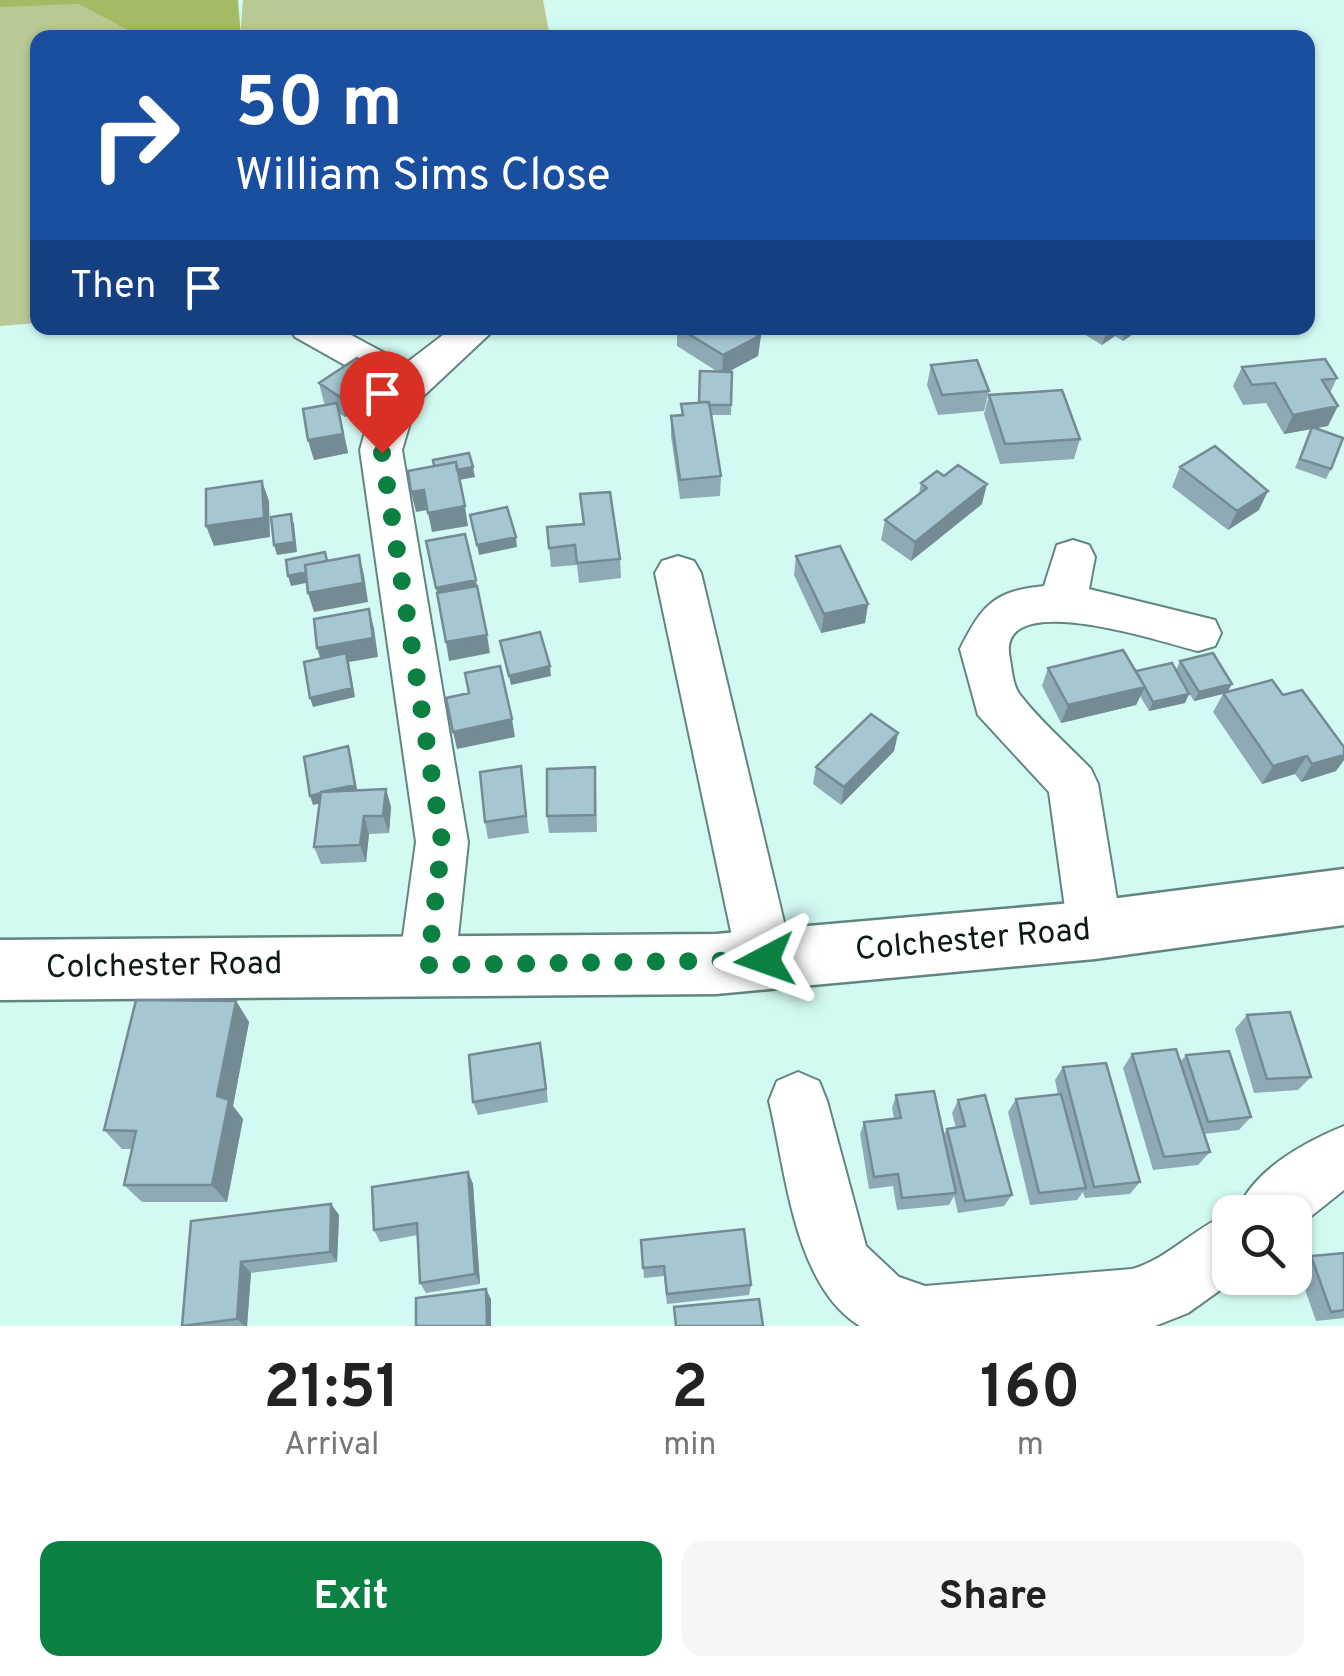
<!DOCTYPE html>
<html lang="en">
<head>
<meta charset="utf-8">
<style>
  :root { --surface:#fff; --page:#f6f6f6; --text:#222; --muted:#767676; --accent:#0b8043 }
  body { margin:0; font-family:Overpass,sans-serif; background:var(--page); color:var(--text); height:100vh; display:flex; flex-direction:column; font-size:38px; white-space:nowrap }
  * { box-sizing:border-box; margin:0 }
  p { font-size:32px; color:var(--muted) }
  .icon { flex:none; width:55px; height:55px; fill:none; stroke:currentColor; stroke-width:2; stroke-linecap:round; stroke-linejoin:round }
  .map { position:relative; height:1326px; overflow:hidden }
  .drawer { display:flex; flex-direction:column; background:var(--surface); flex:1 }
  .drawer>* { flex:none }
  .top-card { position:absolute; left:30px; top:30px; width:1285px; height:305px; border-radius:20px; box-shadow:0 2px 8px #0004; background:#1a4fa0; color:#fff; overflow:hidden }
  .buttons { position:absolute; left:1212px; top:1195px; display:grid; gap:20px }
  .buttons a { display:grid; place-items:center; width:100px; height:100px; border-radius:20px; background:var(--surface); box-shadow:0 2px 8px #0004; font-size:50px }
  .pin { position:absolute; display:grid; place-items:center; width:85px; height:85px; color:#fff; margin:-102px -42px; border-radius:50% 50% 50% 0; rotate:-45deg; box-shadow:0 0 10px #0007 }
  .pin .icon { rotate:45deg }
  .me { position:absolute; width:110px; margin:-55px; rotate:266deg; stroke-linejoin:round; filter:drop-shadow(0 0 8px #0008) }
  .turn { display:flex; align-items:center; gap:35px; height:210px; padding:0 40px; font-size:45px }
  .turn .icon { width:130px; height:130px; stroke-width:2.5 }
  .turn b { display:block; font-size:70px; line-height:85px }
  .then { display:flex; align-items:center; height:95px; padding:0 40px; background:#0003; gap:20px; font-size:38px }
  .eta { display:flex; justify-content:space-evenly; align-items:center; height:170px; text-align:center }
  .eta b { font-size:60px; font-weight:700; line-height:70px }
  .action { display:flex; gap:20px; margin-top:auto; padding:20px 40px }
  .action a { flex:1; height:115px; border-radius:20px; background:var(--accent); color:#fff; font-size:40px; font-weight:700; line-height:115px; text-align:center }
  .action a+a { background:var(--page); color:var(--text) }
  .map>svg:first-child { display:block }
  .green { fill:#b9c995 }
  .forest { fill:#a3bb64 }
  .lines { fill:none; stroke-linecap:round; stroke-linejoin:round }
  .minor-casing { stroke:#628580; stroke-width:4 }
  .major-casing { stroke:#628580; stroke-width:5 }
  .minor { fill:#fff; fill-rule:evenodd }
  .major { fill:#fff; fill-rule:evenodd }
  .wall { fill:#8eabb5 }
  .shaded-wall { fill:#748b93 }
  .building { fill:#a5c7d2; stroke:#748b93; stroke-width:2.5 }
  .route { stroke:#0b8043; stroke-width:18; stroke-dasharray:0 32.4 }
  .labels { text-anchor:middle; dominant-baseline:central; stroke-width:8; stroke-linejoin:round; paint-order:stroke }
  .street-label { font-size:32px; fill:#0b1918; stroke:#fff }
</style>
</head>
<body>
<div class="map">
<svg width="1344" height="1326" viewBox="0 0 1344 1326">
  <rect width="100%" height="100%" fill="#d3f9f3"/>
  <!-- green -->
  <path class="green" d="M 0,0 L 223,0 L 219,37 L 38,38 L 37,323 L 0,326 Z
    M 243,0 L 543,0 L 550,37 L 240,38 Z"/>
  <!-- forest -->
  <path class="forest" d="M 0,0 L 238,0 L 241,37 L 141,37 L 79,4 L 0,7 Z"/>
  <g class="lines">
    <defs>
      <path id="minor" d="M 290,328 L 338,328 L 405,364 L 452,328 L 496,328 L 416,403 L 402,450 L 468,842 L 455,965 L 447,983 L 427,991 L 407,983 L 399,965 L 416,842 L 360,450 L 371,410 L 384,387 L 295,337 Z
        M 1073,540 L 1089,545 L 1095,557 L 1089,589 L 1215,620 L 1221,633 L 1215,646 L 1198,651 C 1167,644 993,584 1010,659 C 1012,671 1013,687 1021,696 C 1041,722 1068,745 1091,769 L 1098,784 L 1122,930 L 1114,948 L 1095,955 L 1076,948 L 1068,930 L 1049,792 L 978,715 L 960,649 C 982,605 994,591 1044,586 L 1057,545 Z
        M 678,556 L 694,561 L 701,573 L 793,960 L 784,978 L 765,986 L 746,978 L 737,960 L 655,573 L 662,561 Z
        M 798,1072 L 819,1081 L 827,1101 L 866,1246 L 899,1277 L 925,1286 L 1132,1269 C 1168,1259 1195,1227 1230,1213 L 1230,1278 L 1237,1278 L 1188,1313 L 1155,1326 L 860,1326 C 794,1286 786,1171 769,1101 L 777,1081 Z
        M 1344,1126 L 1344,1190 L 1295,1229 L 1295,1212 L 1237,1212 C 1252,1171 1304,1142 1344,1126 Z"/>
      <path id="major" d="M 1344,869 L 1344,925 L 1095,959 L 716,994 L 0,1000 L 0,940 L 716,934 L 1095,901 Z"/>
    </defs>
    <!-- minor casing -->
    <use href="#minor" class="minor-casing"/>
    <!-- major casing -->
    <use href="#major" class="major-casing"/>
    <!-- minor -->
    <use href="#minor" class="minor"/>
    <!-- major -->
    <use href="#major" class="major"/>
  </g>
  <!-- wall -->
  <path class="wall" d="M 677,328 L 762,328 L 758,356 L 728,372 L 732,372 L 731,415 L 711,415 L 721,476 L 720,496 L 680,499 L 671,436 L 671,416 L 681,415 L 681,404 L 699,402 L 718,372 L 677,346 Z
    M 1074,328 L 1137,328 L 1136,332 L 1123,341 L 1115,336 L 1102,345 Z
    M 931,365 L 989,391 L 984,411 L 938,415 L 927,385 Z
    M 1242,367 L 1337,378 L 1330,393 L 1328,426 L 1316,428 L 1331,469 L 1326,479 L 1295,468 L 1311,429 L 1284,434 L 1266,403 L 1243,405 L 1233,386 Z
    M 319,383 L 382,393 L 345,417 L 340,414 L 348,453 L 314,460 L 308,440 L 327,405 L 324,403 Z
    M 989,395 L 1080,439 L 1074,459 L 1000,464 L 984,414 Z
    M 1180,467 L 1259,510 L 1228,530 L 1172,487 Z
    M 921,483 L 982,504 L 911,561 L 881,540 L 885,520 L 919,494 Z
    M 580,494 L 620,559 L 621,578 L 579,583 L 577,565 L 551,567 L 547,527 L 583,524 Z
    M 796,556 L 868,604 L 865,623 L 821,633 L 794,575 Z
    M 1180,661 L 1228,692 L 1283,695 L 1344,747 L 1344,760 L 1336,771 L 1301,782 L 1295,774 L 1262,784 L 1213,712 L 1223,694 L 1194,701 L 1177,673 L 1185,703 L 1149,711 L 1140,696 L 1136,705 L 1061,723 L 1042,686 L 1048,668 L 1136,672 L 1176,670 Z
    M 898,733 L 894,751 L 841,805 L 813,784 L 816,767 Z
    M 351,755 L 357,791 L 386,789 L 391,807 L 389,833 L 369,834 L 366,862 L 321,864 L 314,847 L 320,803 L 313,805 Z
    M 521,766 L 529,833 L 488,839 L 485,822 Z
    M 596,784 L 597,832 L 549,833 L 547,816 Z
    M 236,1001 L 249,1022 L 233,1106 L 243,1119 L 227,1202 L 142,1202 L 124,1185 L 132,1149 L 122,1149 L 104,1130 Z
    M 1247,1015 L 1311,1077 L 1298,1090 L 1254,1093 L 1235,1029 Z
    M 1132,1054 L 1180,1062 L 1186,1055 L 1251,1117 L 1239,1130 L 1204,1134 L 1210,1152 L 1198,1165 L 1153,1170 L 1123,1068 Z
    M 543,1057 L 548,1102 L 478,1115 L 473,1102 Z
    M 1063,1067 L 1140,1182 L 1130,1194 L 1085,1198 L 1083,1192 L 1077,1200 L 1030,1205 L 1008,1112 L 1016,1099 L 1058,1095 L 1055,1080 Z
    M 896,1095 L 943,1136 L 947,1129 L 956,1128 L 952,1113 L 958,1100 L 1012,1195 L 1004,1206 L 958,1213 L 954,1196 L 949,1205 L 897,1210 L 893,1186 L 869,1189 L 860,1134 L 864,1122 L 894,1119 L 892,1108 Z
    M 468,1172 L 473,1184 L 480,1284 L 426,1293 L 420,1283 L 418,1235 L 380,1242 L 374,1230 Z
    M 331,1204 L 339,1215 L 337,1262 L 251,1273 L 247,1326 L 182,1326 L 191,1221 Z
    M 641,1240 L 751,1285 L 749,1295 L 667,1304 L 664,1276 L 644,1278 Z
    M 1344,1253 L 1344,1318 L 1316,1321 L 1297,1267 L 1311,1256 Z"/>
  <!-- shaded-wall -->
  <path class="shaded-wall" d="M 756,328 L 762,328 L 758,356 L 722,375 L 723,355 Z
    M 1108,328 L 1117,328 L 1115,336 L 1102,345 Z
    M 1127,328 L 1137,328 L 1136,332 L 1123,341 Z
    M 378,373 L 382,393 L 345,417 L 340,397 Z
    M 337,403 L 348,453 L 314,460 L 308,440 Z
    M 1338,406 L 1328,426 L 1284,434 L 1293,415 Z
    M 473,467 L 475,477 L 438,484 L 436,474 Z
    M 262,481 L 269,501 L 270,537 L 214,546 L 206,526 Z
    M 987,484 L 982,504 L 911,561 L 915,542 Z
    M 424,490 L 427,510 L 416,512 L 411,492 Z
    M 1268,491 L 1259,510 L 1228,530 L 1237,511 Z
    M 465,506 L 468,526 L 432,532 L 428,513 Z
    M 291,514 L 294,524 L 297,552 L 277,555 L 274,545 Z
    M 516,537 L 517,547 L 479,555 L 477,545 Z
    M 325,552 L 331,578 L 291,586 L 288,576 Z
    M 359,555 L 364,575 L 368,602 L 314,612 L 308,593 Z
    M 476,580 L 479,599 L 440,607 L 436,588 Z
    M 868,604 L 865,623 L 821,633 L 824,614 Z
    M 369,609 L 374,628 L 378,657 L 349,662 L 355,697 L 313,707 L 310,698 L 323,667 L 317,648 Z
    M 487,635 L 490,653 L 449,661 L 446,642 Z
    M 550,666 L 551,676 L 511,685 L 509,676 Z
    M 1232,684 L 1227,693 L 1194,701 L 1199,692 Z
    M 1145,687 L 1136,705 L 1061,723 L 1068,705 Z
    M 1189,694 L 1185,703 L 1149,711 L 1153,702 Z
    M 512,719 L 515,737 L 457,749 L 453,732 Z
    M 898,733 L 894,751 L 841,805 L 844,787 Z
    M 348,746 L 358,794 L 313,805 L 310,796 Z
    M 1344,755 L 1344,760 L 1336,771 L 1301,782 L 1312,764 Z
    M 1307,756 L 1295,774 L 1262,784 L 1273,766 Z
    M 386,789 L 391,807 L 389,833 L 383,816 Z
    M 364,816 L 369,834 L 366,862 L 360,845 Z
    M 236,1001 L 249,1022 L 233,1106 L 243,1119 L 227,1202 L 212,1185 L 217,1096 Z
    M 468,1172 L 473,1184 L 480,1284 L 475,1274 Z
    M 331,1204 L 339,1215 L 337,1262 L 330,1252 Z
    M 241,1262 L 251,1273 L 247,1326 L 245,1326 L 237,1319 Z
    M 486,1289 L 491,1299 L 491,1326 L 487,1326 Z"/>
  <!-- building -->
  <path class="building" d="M 679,328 L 756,328 L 751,331 L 759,336 L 723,355 Z
    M 357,358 L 378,373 L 340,397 L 319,383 Z
    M 1325,359 L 1337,378 L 1322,380 L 1338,406 L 1293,415 L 1275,383 L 1252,385 L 1242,367 Z
    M 977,360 L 989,391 L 942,395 L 931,365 Z
    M 700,371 L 732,372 L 731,405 L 709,405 L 709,402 L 699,402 Z
    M 1062,390 L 1080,439 L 1005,444 L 989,395 Z
    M 709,402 L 721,476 L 680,480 L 671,416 L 683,415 L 681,404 Z
    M 337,403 L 343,434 L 308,440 L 303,409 Z
    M 1312,427 L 1343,438 L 1331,469 L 1300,459 Z
    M 1215,446 L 1268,491 L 1237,511 L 1180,467 Z
    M 469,453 L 473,467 L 457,470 L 456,462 L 434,466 L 433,460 Z
    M 456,462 L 465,506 L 428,513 L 424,490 L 411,492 L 408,471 Z
    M 958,465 L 987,484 L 915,542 L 885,520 L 927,488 L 921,483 L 937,471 L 944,476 Z
    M 262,481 L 264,518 L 206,526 L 206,489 Z
    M 610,492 L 620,559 L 577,563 L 575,545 L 549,548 L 547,527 L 584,524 L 580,494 Z
    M 507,507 L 516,537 L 477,545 L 470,515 Z
    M 291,514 L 294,542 L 274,545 L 271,517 Z
    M 465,534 L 476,580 L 436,588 L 426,541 Z
    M 840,546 L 868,604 L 824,614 L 796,556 Z
    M 325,552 L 327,561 L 305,565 L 306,572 L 288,576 L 286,560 Z
    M 359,555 L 363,583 L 308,593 L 305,565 Z
    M 477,586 L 487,635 L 446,642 L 437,593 Z
    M 369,609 L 373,638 L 317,648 L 314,619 Z
    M 540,632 L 550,666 L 509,676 L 500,641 Z
    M 1123,650 L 1145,687 L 1068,705 L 1048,668 Z
    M 346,653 L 352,688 L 310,698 L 304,662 Z
    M 1213,653 L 1232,684 L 1199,692 L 1180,661 Z
    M 1172,663 L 1189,694 L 1153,702 L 1136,671 Z
    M 500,666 L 512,719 L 453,732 L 446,698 L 469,693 L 465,673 Z
    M 1272,680 L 1283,695 L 1302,690 L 1344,747 L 1344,755 L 1312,764 L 1307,756 L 1273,766 L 1223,693 Z
    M 871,714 L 898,733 L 844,787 L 816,767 Z
    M 348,746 L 355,785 L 321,792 L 321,793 L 310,796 L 304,757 Z
    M 521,766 L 526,816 L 485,822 L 480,772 Z
    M 595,767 L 595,815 L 547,816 L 547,769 Z
    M 386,789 L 383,816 L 364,816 L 360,845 L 314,847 L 321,792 Z
    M 136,1000 L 236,1001 L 217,1096 L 229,1100 L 212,1185 L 124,1185 L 136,1131 L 104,1130 Z
    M 1290,1012 L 1311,1077 L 1267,1079 L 1247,1015 Z
    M 540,1043 L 546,1089 L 473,1102 L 469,1055 Z
    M 1176,1049 L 1210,1152 L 1164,1157 L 1132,1054 Z
    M 1229,1051 L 1251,1117 L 1208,1122 L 1186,1055 Z
    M 1106,1063 L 1140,1182 L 1094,1187 L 1063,1067 Z
    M 934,1091 L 956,1193 L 902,1198 L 898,1174 L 874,1177 L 864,1122 L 901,1118 L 896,1095 Z
    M 1061,1094 L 1086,1188 L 1039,1193 L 1016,1099 Z
    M 985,1095 L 1012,1195 L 965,1201 L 947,1129 L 965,1126 L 958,1100 Z
    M 468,1172 L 475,1274 L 420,1283 L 417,1223 L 374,1230 L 372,1187 Z
    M 331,1204 L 330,1252 L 241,1262 L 237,1319 L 182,1326 L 191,1221 Z
    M 744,1229 L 751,1285 L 667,1294 L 664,1266 L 643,1268 L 641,1240 Z
    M 1344,1253 L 1344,1310 L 1331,1312 L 1311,1256 Z
    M 486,1289 L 487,1326 L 416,1326 L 416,1298 Z
    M 759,1299 L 763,1326 L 676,1326 L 674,1307 Z"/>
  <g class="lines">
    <!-- route -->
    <path class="route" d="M 382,453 L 442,842 L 428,965 L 765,960"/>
  </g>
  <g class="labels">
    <!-- street labels -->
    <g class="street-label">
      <text transform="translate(973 941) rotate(-5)">Colchester Road</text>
      <text transform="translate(164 967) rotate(-1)">Colchester Road</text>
    </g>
  </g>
</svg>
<div class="buttons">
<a><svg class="icon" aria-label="search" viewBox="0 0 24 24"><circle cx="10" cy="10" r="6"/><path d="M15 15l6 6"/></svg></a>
</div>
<div class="pin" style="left:382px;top:453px;background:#d93025"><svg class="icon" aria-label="arrive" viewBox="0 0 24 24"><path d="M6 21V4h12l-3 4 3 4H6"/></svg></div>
<svg class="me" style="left:765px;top:960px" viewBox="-20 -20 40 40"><path d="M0-17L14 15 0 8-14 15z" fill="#0b8043" stroke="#fff" stroke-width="4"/></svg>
<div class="top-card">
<div class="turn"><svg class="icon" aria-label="right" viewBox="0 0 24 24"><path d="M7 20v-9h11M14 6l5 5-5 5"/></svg><div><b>50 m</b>William Sims Close</div></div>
<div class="then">Then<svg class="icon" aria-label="arrive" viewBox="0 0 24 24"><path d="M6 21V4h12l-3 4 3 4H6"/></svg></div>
</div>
</div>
<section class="drawer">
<div class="eta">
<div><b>21:51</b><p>Arrival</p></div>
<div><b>2</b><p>min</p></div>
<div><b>160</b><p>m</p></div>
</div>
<div class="action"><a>Exit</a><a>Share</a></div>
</section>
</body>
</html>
